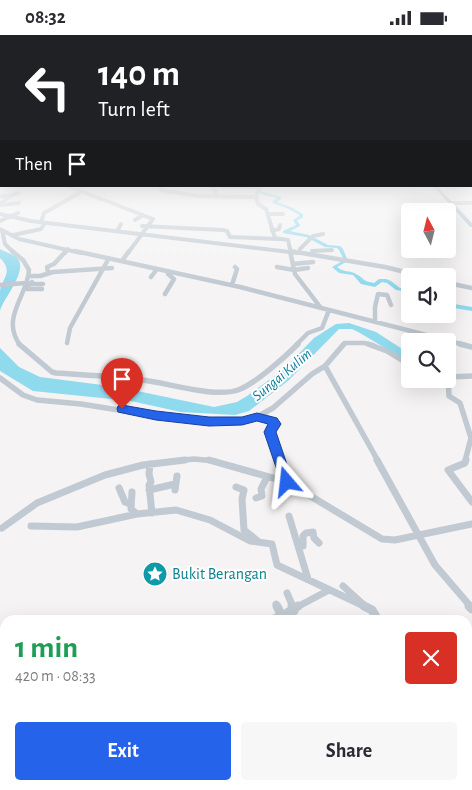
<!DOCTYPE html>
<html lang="en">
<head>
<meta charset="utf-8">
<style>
  :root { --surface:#fff; --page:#f7f7f7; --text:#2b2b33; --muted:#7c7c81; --accent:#2563eb }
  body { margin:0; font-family:"Alegreya Sans",sans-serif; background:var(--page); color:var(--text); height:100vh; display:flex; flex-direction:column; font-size:19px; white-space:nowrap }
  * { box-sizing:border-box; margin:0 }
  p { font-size:16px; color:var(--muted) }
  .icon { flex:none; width:28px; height:28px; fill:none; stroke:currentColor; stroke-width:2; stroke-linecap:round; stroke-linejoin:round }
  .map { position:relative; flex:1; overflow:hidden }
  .drawer { position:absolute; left:0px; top:580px; width:472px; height:175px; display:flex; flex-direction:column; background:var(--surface); border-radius:15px 15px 0 0; box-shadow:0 5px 20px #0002 }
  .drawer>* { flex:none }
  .guide { position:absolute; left:0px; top:0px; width:472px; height:152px; box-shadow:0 5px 20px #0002; background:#202124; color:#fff; overflow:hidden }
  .needle { width:32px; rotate:353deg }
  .controls { position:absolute; left:401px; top:168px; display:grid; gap:10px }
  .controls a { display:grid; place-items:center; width:55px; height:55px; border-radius:5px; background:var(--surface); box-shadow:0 5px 20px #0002; font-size:25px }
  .pin { position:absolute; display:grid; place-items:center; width:42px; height:42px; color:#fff; margin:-51px -21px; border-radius:50% 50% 50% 0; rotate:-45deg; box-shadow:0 0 5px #0007 }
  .pin .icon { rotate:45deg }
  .me { position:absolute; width:55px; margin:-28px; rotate:343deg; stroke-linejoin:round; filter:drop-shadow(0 0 4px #0008) }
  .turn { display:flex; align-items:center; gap:18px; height:105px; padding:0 15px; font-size:22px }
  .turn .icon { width:65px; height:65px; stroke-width:2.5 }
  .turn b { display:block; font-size:35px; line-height:42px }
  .then { display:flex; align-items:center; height:48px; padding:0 15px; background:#0003; gap:10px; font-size:19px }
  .round { display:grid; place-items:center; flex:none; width:52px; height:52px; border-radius:5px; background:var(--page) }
  .summary { display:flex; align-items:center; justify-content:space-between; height:85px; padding:0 15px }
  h1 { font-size:30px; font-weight:700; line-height:38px; color:#1e9e55 }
  .action { display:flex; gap:10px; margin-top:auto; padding:10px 15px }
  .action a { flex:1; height:58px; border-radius:5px; background:var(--accent); color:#fff; font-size:20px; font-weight:700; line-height:58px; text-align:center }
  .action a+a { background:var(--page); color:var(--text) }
  .status { display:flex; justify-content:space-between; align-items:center; height:35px; padding:0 25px; background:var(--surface); direction:ltr }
  .status svg { height:14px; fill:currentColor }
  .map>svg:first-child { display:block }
  .water { fill:#90daee }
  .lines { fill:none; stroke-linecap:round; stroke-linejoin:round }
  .river { fill:#90daee; fill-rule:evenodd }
  .minor-far4 { stroke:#c1cad2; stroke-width:4 }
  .minor-far3 { stroke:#c1cad2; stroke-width:4.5 }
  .minor-far2 { stroke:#c1cad2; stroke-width:5.5 }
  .minor-far1 { stroke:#c1cad2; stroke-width:7 }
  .minor { stroke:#c1cad2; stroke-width:9 }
  .major { fill:#b3c2d1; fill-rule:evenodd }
  .route { fill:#2563eb; stroke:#184099 }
  .labels { text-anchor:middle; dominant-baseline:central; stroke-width:4; stroke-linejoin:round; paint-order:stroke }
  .water-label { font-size:15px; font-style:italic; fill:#0c7c9b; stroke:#fff }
  .near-culture-label { font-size:16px; fill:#0d838f; stroke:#fff; text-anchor:start }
</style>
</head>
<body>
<div class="status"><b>08:32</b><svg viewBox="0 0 49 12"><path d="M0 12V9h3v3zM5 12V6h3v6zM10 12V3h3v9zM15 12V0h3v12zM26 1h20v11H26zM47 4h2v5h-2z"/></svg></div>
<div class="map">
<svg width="472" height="755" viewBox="0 0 472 755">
  <rect width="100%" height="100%" fill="#f5f3f3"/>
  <!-- water -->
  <path class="water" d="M 0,214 C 5,217 13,219 17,223 C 29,235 4,262 0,276 C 0,270 0,262 0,256 C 2,243 14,237 0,223 Z
    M 349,288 L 376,297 L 410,319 L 410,328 L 360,298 L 352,294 L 339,294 L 289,345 L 249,376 L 235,380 L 181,377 L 131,366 L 33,356 L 0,336 L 0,313 L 19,332 L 40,342 L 118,352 L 214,372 L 237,367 L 247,361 L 284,334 L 314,303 L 336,289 Z"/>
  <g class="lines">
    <!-- river -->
    <path class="river" d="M 213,151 L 259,152 L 263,153 L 262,157 L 264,157 L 281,162 L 281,164 L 277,167 L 291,172 L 303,179 L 303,183 L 297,185 L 300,190 L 300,191 L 290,196 L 309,200 L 328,210 L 340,211 L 343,214 L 348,226 L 337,232 C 344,238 350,235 356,239 C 366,244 361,246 374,248 L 379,244 L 386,244 L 391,246 L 400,253 L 410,253 L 410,257 L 396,255 L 387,248 L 382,247 L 375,252 L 361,249 L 353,240 L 339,238 L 332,232 L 344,225 L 339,215 L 337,213 L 325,212 L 306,202 L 283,198 L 283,196 L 296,190 L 293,185 L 299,181 L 299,180 L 289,174 L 273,168 L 273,166 L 277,163 L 264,160 L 258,157 L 260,155 L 259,154 L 221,154 Z
      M 448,268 L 472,272 L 472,276 L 448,272 Z"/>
    <!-- minor-far4 -->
    <path class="minor-far4" d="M 68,151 L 153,184 L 128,218
      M 160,151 L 161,155 L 198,161 L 256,162
      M 210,151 L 215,154 L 216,162
      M 259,151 L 256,162 L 258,169 L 266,174 L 275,203 L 288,205 L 291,218
      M 0,161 L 10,161 L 0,169
      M 10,161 L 18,158
      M 450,168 L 472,168
      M 0,170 L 19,168
      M 0,179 L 31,186 L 298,218
      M 268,179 L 283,179
      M 135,185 L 143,180
      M 0,186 L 18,178
      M 41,187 L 44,178 L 81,157
      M 142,191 L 223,195 L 227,196 L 230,202 L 278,204
      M 0,194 L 19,204 L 81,218
      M 2,195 L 5,209 L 14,218
      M 117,196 L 121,189
      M 272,196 L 279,194 L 280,190
      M 13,200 L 41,194 L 45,188
      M 300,214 L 313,201 L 323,199
      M 312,216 L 332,215
      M 65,218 L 68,214"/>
    <!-- minor-far3 -->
    <path class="minor-far3" d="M 12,216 L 23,225 L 29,235 C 28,260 0,283 20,310
      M 75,216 L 240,252 L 465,310
      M 290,216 L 295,239 L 321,273
      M 290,216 L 385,232 L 421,241
      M 122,226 L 129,216
      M 293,229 L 313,227
      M 277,232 L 294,235 L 308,233
      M 48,238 L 47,232 L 54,229 L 66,216
      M 28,241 L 40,241 L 53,237 L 112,233
      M 151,242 L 157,234
      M 448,248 L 472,253
      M 31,249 L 43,249
      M 0,250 L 26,248
      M 232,250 L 237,234 L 235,232
      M 25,254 L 42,254
      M 24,255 L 32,247
      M 165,259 L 174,244 L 168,239 L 168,236
      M 375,287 L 375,272 L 378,259 L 387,260 L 391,270
      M 67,308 L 70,293 L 109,223
      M 296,310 L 308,298 L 322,293 L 329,275
      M 343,310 L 345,308 L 364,308 L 373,310"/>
    <!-- minor-far2 -->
    <path class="minor-far2" d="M 19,309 L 52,337 L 56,338 C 85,340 115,341 143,345 C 168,348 214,363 238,355 C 255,349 285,322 298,309
      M 368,309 L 387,316 L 410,330
      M 460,309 L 472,312
      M 325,331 L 378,426
      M 448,342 L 449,361 L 460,368 L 471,403 L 465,426
      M 448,342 L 472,341
      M 0,343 L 23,360 L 37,365 L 81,369 L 156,381 L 209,386 L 242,386 L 257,382 L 273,373 L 312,339 L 325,331 L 344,309
      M 257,382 L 275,387 L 270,397 L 280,426
      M 175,426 L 194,424 L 215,426"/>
    <!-- minor-far1 -->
    <path class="minor-far1" d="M 209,425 L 287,447 L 382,504 L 395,505 L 472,489
      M 280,425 L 287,447
      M 377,425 L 435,530 L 471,572
      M 466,425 L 465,428 L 448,435 L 472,467
      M 150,429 L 149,439 L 151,447 L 149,450 L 152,478
      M 236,452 L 244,455 L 242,464 L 244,495 L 259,507
      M 119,453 L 125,467 L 130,469
      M 149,455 L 175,449
      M 175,455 L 177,441
      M 132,457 L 131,474 L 137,479
      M 256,463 L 262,461 L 261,454 L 267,442
      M 289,481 L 308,544
      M 31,491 L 77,492 L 137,479 L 176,475 L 210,485 L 250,506 L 272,509 L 277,530 L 366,572
      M 2,493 L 37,468 L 105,440 L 143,430 L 185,425
      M 303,511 L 303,501 L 306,498 L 313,497 L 314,503 L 319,508
      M 343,551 L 363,569
      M 287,558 L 293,572
      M 276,569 L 277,572
      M 297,572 L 329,555"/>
    <!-- minor -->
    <path class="minor" d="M 277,571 L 282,582
      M 292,571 L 294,576
      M 364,571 L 372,575 L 378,585
      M 469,571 L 472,574
      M 274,584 L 284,580 L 298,571
      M 1,635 L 5,638
      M 468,650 L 472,658
      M 468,678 L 472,678
      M 468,683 L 472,688
      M 185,755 L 187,750
      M 202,755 L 220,750"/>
    <!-- major -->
    <path class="major" d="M 433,151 L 437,151 L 472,188 L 472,192 L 470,192 Z"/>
  </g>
  <!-- sky -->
  <linearGradient id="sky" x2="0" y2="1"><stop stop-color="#85c3ea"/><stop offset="0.57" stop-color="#fafafa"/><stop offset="1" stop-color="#fafafa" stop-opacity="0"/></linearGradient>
  <rect width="472" height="249" fill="url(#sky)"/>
  <!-- route -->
  <path class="route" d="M 122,370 L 156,376 L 209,382 L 242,382 L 257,378 L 277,383 L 281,389 L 276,397 L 293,447 L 292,451 L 287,453 L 282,451 L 281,447 L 264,397 L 268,389 L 257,386 L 242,390 L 209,391 L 156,385 L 118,377 L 117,374 L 118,371 Z"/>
  <!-- icons -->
  <defs>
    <symbol id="sight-disc" viewBox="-11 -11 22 22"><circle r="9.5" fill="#0f9aa8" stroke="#fff"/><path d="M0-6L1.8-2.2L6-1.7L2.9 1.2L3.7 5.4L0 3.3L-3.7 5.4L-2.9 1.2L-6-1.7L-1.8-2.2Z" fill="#fff"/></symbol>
  </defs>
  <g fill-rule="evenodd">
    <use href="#sight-disc" x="141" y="525" width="28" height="28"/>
  </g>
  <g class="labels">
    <!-- water labels -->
    <g class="water-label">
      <text transform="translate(282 340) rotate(-40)">Sungai Kulim</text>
    </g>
    <!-- near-culture labels -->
    <g class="near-culture-label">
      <text x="172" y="539">Bukit Berangan</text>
    </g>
  </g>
</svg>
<div class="controls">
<a><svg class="needle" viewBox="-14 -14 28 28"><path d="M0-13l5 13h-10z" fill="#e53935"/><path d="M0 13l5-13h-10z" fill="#7c7c81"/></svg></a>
<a><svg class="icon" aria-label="sound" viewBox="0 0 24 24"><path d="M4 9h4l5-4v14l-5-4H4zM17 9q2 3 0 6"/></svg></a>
<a><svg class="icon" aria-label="search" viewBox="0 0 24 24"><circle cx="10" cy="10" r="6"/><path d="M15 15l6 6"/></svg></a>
</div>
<div class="pin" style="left:122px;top:374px;background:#d93025"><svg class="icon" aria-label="arrive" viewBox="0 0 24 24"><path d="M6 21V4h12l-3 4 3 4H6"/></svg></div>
<svg class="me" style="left:287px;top:447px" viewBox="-20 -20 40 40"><path d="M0-17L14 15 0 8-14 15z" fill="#2563eb" stroke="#fff" stroke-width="4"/></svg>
<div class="guide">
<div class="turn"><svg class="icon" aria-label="left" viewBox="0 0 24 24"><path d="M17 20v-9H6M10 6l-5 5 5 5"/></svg><div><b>140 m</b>Turn left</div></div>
<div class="then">Then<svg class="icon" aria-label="arrive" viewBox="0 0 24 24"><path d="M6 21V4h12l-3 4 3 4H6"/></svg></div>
</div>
<section class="drawer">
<div class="summary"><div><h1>1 min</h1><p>420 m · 08:33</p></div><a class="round" style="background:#d93025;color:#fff"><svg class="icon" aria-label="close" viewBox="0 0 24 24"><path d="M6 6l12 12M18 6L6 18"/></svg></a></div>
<div class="action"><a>Exit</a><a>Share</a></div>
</section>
</div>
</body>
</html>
